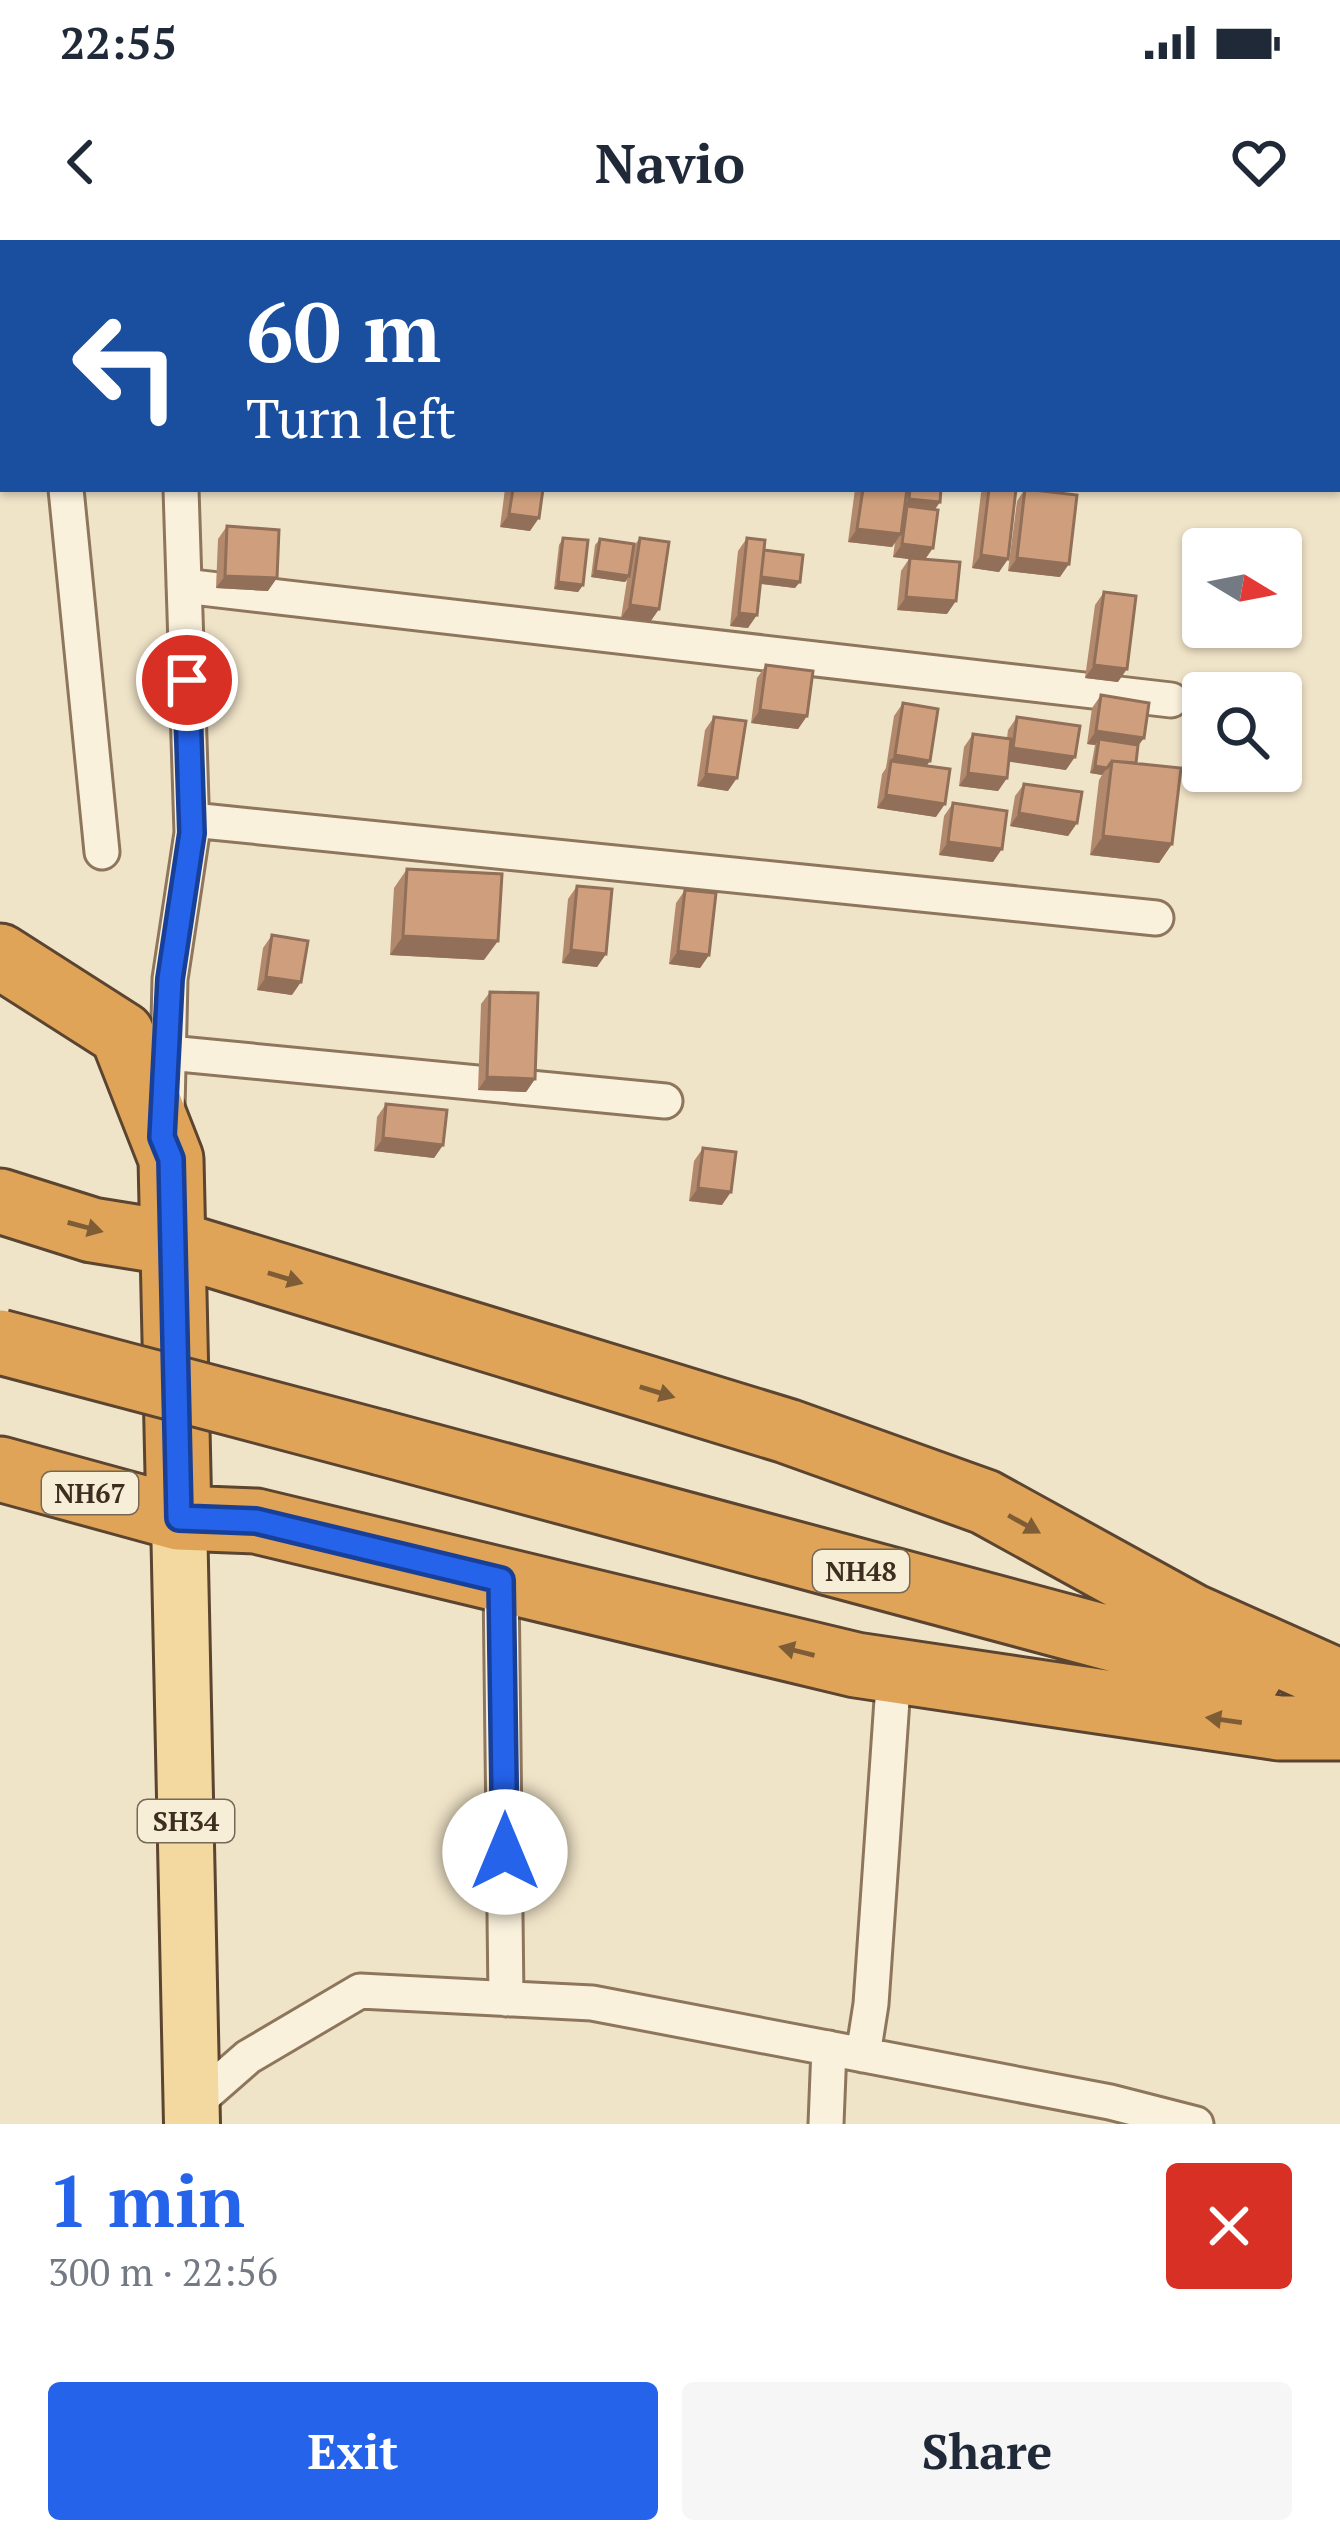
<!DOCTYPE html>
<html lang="en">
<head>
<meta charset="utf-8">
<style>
  :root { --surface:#fff; --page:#f6f6f7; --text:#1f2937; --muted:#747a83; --accent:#2563eb }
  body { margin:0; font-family:"PT Serif",serif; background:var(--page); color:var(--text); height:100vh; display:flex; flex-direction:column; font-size:45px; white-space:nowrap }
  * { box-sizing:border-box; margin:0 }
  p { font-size:39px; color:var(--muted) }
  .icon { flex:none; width:66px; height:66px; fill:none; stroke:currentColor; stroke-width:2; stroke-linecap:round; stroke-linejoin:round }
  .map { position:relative; height:1884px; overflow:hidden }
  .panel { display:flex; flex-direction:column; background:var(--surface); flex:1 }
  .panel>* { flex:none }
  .banner { position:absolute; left:0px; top:0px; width:1341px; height:252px; box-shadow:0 3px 9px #0004; background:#1a4fa0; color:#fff; overflow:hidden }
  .needle { width:78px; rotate:100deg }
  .buttons { position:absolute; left:1182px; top:288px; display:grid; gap:24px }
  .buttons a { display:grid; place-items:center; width:120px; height:120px; border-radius:12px; background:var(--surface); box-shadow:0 3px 9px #0004; font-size:60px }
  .pin { position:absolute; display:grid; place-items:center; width:102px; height:102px; color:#fff; margin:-51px; border:6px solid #fff; border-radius:50%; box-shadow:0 3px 12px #0007 }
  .me { position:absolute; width:132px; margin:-66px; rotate:0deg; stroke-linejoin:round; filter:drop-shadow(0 0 9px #0008) }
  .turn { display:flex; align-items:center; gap:42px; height:252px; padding:0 48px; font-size:54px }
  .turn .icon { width:156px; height:156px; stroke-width:2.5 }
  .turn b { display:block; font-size:84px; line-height:102px }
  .round { display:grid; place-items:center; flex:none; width:126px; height:126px; border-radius:12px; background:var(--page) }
  .head { display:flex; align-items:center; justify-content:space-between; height:204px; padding:0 48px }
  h1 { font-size:72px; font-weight:800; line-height:90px; color:var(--accent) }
  .action { display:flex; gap:24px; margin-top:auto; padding:24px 48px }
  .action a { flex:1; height:138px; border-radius:12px; background:var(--accent); color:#fff; font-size:48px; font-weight:800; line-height:138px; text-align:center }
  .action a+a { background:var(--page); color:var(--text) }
  .status { display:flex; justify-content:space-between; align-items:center; height:84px; padding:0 60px; background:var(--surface); direction:ltr }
  .status svg { height:33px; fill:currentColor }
  header { display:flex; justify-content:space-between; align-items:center; height:156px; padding:0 48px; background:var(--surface); font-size:54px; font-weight:800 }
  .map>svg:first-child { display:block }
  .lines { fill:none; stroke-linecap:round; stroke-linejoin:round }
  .street-casing { stroke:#8d765c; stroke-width:39 }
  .primary-casing { stroke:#5b4430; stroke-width:60 }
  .highway-casing { stroke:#5b4430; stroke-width:69 }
  .street { stroke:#faf1dc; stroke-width:33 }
  .primary { stroke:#f3d9a0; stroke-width:54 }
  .highway { stroke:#e0a458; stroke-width:63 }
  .highway-bridge-casing { stroke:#5b4430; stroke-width:69; stroke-linecap:butt }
  .highway-bridge { stroke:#e0a458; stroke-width:63 }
  .wall { fill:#b2896c }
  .shaded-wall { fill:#916f58 }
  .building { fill:#cf9f7d; stroke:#916f58; stroke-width:3 }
  .oneway { fill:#7e5d36 }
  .route-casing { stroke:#184099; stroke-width:30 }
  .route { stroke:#2563eb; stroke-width:21 }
  .labels { text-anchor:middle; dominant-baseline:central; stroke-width:10; stroke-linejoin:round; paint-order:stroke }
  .shield { fill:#f7eed8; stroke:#756857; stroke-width:3 }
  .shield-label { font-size:27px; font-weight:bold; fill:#3d2e20 }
</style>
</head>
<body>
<div class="status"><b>22:55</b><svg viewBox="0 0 49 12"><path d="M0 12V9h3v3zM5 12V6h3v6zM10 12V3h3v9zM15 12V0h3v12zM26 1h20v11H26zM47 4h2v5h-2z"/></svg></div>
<header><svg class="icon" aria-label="back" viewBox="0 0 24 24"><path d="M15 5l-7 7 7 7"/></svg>Navio<svg class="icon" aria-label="heart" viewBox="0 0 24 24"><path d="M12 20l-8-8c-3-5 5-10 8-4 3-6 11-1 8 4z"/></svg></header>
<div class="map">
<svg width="1340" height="1884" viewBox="0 0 1340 1884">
  <rect width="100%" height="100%" fill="#f0e4c8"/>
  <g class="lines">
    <defs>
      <path id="street" d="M 172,0 L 172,3
        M 785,0 L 785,3
        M 0,16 L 3,15
        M 0,131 L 3,131
        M 66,249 L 102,612
        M 184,346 L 1171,460
        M 192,580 L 1156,678
        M 169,813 L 665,861
        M 167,869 L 170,739 L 192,593 L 181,249
        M 501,1340 L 506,1759
        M 863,1815 L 871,1764 L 894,1431
        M 192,1866 L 248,1817 L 360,1751 L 592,1763 L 1110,1862 L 1196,1884
        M 826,1884 L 829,1808"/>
      <path id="primary" d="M 179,1278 L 192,1884"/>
      <path id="highway" d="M 0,716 L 122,794 L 171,919 L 179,1278
        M 0,961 L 92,990 L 173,1003 L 787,1191 L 985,1262 L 1192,1376 L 1340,1442
        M 382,1203 L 1250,1436
        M 0,1229 L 179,1278 L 256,1281 L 856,1425 L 1279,1488 L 1340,1488"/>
    </defs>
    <!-- street casing -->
    <use href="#street" class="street-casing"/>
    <!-- primary casing -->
    <use href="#primary" class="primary-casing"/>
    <!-- highway casing -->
    <use href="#highway" class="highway-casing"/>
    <!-- street -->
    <use href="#street" class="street"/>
    <!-- primary -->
    <use href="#primary" class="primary"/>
    <!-- highway -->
    <use href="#highway" class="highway"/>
    <defs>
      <path id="highway-bridge" d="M 0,1102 L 382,1203"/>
    </defs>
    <!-- highway-bridge casing -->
    <use href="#highway-bridge" class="highway-bridge-casing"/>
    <!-- highway-bridge -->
    <use href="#highway-bridge" class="highway-bridge"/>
  </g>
  <!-- wall -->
  <path class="wall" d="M 505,249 L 543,249 L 530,291 L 500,287 Z
    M 855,249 L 941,249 L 940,262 L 934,270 L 925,320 L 947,374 L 897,370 L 901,331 L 909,319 L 893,317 L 895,302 L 892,307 L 848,302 Z
    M 984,249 L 1016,249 L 1008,319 L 999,332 L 972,328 L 981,253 Z
    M 1025,249 L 1060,337 L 1008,331 L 1017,261 Z
    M 227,286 L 268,351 L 216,348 L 218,299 Z
    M 563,298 L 583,345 L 578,352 L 554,349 L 559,305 Z
    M 640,298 L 659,369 L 650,382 L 621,378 L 627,340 L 625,342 L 591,337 L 595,305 L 600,299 L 633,307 Z
    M 747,298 L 764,310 L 795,348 L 761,344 L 748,388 L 730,386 L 738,311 Z
    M 1104,352 L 1118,442 L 1085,438 L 1095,365 Z
    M 766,425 L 807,476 L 798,489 L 751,483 L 757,438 Z
    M 1101,455 L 1144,498 L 1138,505 L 1136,523 L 1172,604 L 1159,623 L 1090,615 L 1099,540 L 1102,535 L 1090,533 L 1095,505 L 1087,504 L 1092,468 Z
    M 903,463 L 927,526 L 936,577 L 877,568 L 882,534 L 886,528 L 894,476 Z
    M 714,477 L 728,551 L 697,546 L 705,490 Z
    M 1017,477 L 1066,530 L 1009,521 L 1007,538 L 998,551 L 959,546 L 964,507 L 973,494 L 1007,498 L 1008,490 Z
    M 1024,544 L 1077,583 L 1068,596 L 1010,586 L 1015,556 Z
    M 953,563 L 993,622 L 939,615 L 944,576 Z
    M 407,629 L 484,720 L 390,715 L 394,648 Z
    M 577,646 L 606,714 L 597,727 L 562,723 L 568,659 Z
    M 685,650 L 709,715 L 700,728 L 669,724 L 676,663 Z
    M 272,695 L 292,755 L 257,750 L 263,708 Z
    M 490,752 L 535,839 L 526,852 L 478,850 L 481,764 Z
    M 386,864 L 443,905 L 434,918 L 374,911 L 377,877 Z
    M 703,908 L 722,965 L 689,961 L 694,921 Z"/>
  <!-- shaded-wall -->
  <path class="shaded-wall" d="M 218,0 L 269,0 L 267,3 L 216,3 Z
    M 909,259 L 940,262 L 931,275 L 907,266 L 903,272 L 900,272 Z
    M 509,274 L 539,278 L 530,291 L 500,287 Z
    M 857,289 L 901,294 L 892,307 L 848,302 Z
    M 902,304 L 933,308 L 924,321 L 893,317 Z
    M 981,315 L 1008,319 L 999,332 L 972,328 Z
    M 1017,318 L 1069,324 L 1060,337 L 1008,331 Z
    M 595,331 L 629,336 L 625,342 L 591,337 Z
    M 225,336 L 277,338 L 268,351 L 216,348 Z
    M 758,337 L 800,342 L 795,348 L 754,343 Z
    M 558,342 L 583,345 L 578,352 L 554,349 Z
    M 906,357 L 956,361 L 947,374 L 897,370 Z
    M 630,365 L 659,369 L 650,382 L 621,378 Z
    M 739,373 L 757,375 L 748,388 L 730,386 Z
    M 1094,425 L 1127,429 L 1118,442 L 1085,438 Z
    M 760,470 L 807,476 L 798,489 L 751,483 Z
    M 1096,491 L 1144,498 L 1135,510 L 1099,499 L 1095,505 L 1087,504 Z
    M 1013,508 L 1075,517 L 1066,530 L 1004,521 Z
    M 895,515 L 930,521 L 921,534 L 891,521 L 885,528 Z
    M 1095,526 L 1107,528 L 1102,535 L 1090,533 Z
    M 968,533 L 1007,538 L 998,551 L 959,546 Z
    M 706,534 L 737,538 L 728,551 L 697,546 Z
    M 886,555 L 945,564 L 936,577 L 877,568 Z
    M 1019,573 L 1077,583 L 1068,596 L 1010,586 Z
    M 1103,596 L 1172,604 L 1159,623 L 1090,615 Z
    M 948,602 L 1002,609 L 993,622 L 939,615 Z
    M 403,696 L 498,701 L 484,720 L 390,715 Z
    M 571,710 L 606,714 L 597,727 L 562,723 Z
    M 678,711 L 709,715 L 700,728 L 669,724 Z
    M 266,737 L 301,742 L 292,755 L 257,750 Z
    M 487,837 L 535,839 L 526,852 L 478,850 Z
    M 383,898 L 443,905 L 434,918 L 374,911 Z
    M 698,948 L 731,952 L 722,965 L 689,961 Z"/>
  <!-- building -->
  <path class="building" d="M 287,0 L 325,0 L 325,3 L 287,3 Z
    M 329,0 L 368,0 L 367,3 L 329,3 Z
    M 409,0 L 443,0 L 443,3 L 409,3 Z
    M 452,0 L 487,0 L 487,3 L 451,3 Z
    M 535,0 L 574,0 L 573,3 L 534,3 Z
    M 1161,0 L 1187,0 L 1199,2 L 1161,3 Z
    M 513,249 L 543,249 L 539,278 L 509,274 Z
    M 863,249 L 907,249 L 901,294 L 857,289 Z
    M 910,249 L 941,249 L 940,262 L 909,259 Z
    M 989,249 L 1016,249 L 1008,319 L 981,315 Z
    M 1025,249 L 1077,255 L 1069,324 L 1017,318 Z
    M 907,266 L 938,270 L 933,308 L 902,304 Z
    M 227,286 L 279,290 L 277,338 L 225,336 Z
    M 563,298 L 588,300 L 583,345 L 558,342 Z
    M 640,298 L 669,302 L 659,369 L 630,365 Z
    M 747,298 L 765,300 L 757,375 L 739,373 Z
    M 600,299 L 634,304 L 629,336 L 595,331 Z
    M 764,310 L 803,315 L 800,342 L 761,337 Z
    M 910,318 L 960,322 L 956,361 L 906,357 Z
    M 1104,352 L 1136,356 L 1127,429 L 1094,425 Z
    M 766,425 L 813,431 L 807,476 L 760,470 Z
    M 1101,455 L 1149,463 L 1144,498 L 1096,491 Z
    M 903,463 L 938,469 L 930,521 L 895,515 Z
    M 714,477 L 746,481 L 737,538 L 706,534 Z
    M 1017,477 L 1080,486 L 1075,517 L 1013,508 Z
    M 973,494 L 1011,499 L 1007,538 L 968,533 Z
    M 1099,499 L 1138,505 L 1136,523 L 1112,521 L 1107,528 L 1095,526 Z
    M 891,521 L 950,529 L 945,564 L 886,555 Z
    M 1112,521 L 1181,528 L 1172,604 L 1103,596 Z
    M 1024,544 L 1082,552 L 1077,583 L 1019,573 Z
    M 953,563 L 1007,571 L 1002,609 L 948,602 Z
    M 407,629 L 502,634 L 498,701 L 403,696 Z
    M 577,646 L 612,649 L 606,714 L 571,710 Z
    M 685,650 L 716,653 L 709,715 L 678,711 Z
    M 272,695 L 308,701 L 301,742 L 266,737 Z
    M 490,752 L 538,753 L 535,839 L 487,837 Z
    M 386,864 L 447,870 L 443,905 L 383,898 Z
    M 703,908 L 736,912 L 731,952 L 698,948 Z"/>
  <!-- one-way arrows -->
  <defs><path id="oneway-solid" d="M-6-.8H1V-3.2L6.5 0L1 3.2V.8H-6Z" transform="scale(3)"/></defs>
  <g class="oneway">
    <use href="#oneway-solid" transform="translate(85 987) rotate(15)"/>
    <use href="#oneway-solid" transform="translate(285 1038) rotate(17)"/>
    <use href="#oneway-solid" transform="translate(657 1152) rotate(17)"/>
    <use href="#oneway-solid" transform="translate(1024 1284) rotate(29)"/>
    <use href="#oneway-solid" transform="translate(797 1411) rotate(-166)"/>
    <use href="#oneway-solid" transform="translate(1224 1480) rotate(-172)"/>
  </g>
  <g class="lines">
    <defs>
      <path id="route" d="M 187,440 L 192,593 L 170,739 L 162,897 L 171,919 L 179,1278 L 256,1281 L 501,1340 L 505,1612"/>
    </defs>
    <!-- route casing -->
    <use href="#route" class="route-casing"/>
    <!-- route -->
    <use href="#route" class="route"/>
  </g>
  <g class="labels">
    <!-- shield labels -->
    <g class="shield">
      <rect x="42" y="1232" width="96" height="42" rx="9"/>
      <rect x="813" y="1310" width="96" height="42" rx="9"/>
      <rect x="138" y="1560" width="96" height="42" rx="9"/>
    </g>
    <g class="shield-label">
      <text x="90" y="1253">NH67</text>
      <text x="861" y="1331">NH48</text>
      <text x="186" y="1581">SH34</text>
    </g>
  </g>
</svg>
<div class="buttons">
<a><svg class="needle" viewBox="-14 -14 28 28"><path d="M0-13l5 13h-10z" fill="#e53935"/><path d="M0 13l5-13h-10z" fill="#747a83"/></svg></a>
<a><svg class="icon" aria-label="search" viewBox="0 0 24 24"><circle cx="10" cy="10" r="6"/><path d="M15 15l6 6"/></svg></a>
</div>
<div class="pin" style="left:187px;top:440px;background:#d93025"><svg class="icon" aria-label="arrive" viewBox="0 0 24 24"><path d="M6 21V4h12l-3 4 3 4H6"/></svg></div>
<svg class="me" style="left:505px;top:1612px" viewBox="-20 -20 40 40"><circle r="19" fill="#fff"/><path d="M0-13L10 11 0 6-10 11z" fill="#2563eb"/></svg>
<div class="banner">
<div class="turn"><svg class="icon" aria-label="left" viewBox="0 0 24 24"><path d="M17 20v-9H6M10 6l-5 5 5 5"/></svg><div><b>60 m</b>Turn left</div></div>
</div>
</div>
<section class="panel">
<div class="head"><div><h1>1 min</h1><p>300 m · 22:56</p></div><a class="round" style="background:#d93025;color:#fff"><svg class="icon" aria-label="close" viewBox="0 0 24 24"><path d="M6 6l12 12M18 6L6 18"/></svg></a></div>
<div class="action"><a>Exit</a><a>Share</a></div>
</section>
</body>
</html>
